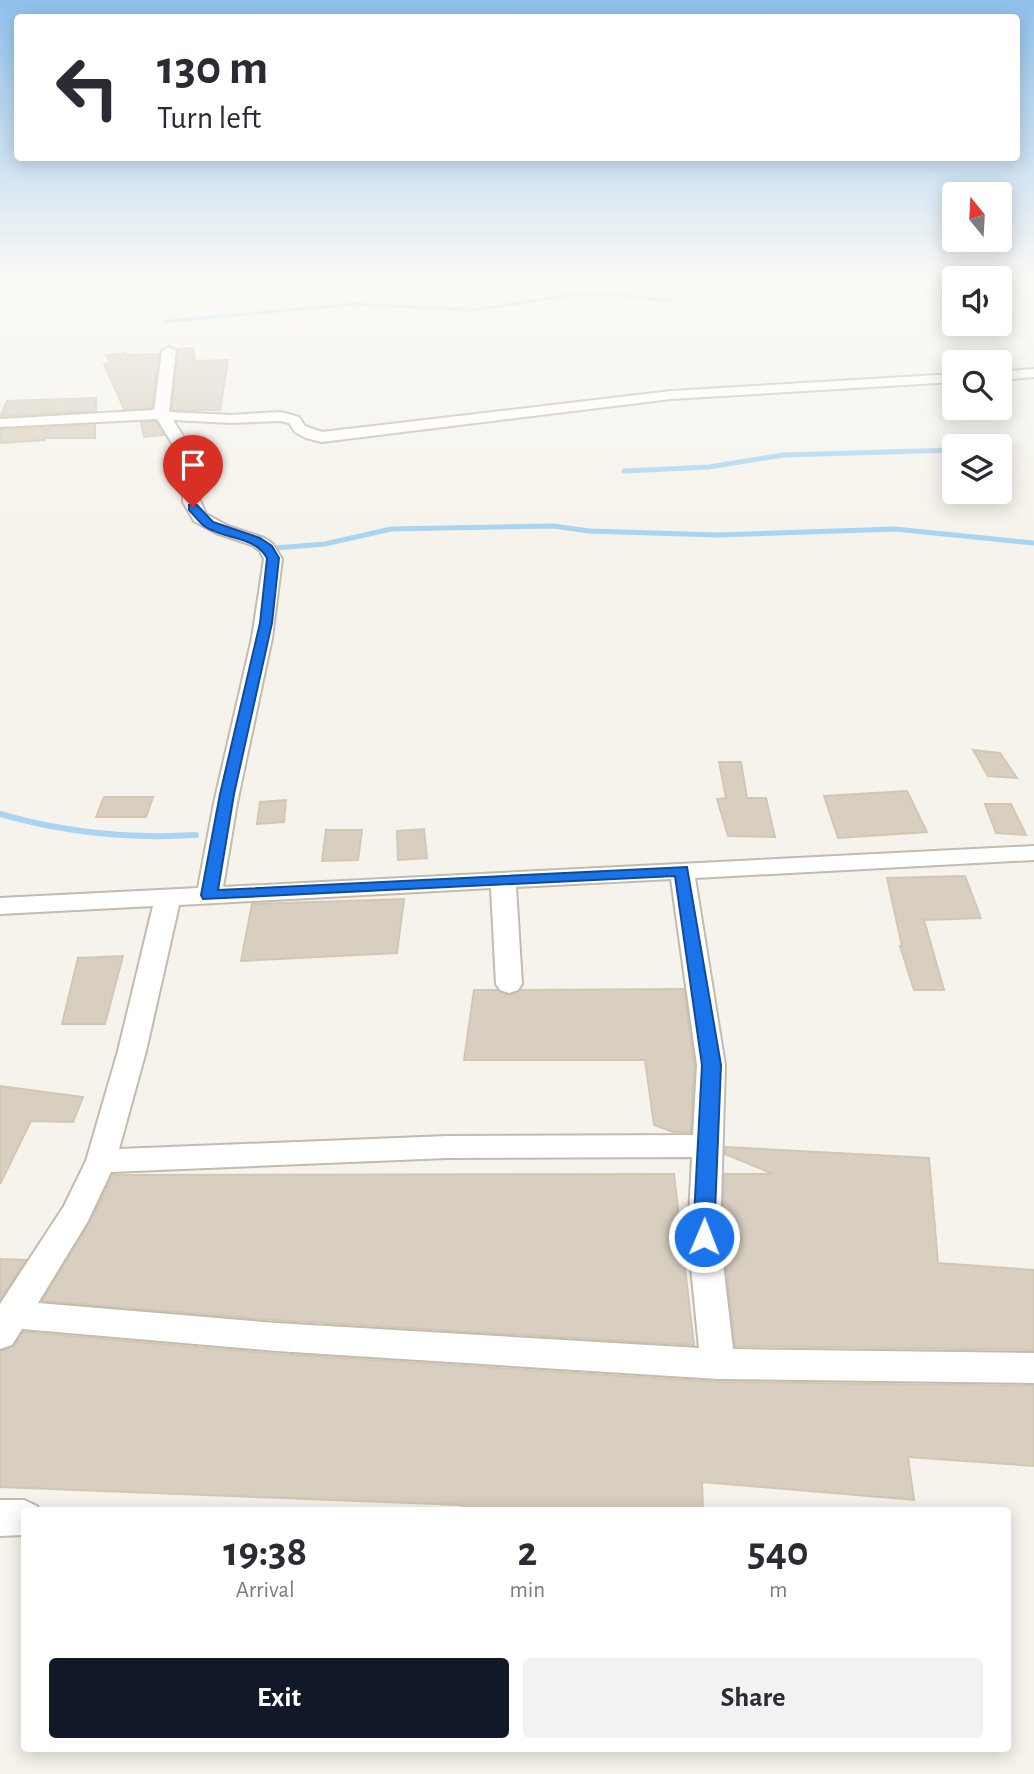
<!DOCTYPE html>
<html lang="en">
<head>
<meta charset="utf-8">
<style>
  :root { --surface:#fff; --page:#f2f2f3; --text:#2b2b33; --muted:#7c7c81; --accent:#111827 }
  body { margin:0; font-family:"Alegreya Sans",sans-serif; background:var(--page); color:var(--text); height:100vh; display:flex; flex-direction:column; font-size:26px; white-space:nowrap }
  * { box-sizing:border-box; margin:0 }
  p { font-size:23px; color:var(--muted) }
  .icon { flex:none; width:38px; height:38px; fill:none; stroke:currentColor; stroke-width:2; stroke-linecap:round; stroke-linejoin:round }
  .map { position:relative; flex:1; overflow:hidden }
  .details { position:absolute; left:21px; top:1507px; width:990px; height:245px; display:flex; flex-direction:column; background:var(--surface); border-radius:7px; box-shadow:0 4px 18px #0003 }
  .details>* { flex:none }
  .guide { position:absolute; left:14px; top:14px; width:1006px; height:147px; border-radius:7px; box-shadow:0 4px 18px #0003; background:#fff; color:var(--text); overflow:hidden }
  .needle { width:46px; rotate:342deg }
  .buttons { position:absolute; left:942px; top:182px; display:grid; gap:14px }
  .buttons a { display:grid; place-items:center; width:70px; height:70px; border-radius:7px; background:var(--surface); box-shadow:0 4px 18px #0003; font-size:35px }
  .pin { position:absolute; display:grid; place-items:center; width:60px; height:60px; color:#fff; margin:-72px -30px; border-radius:50% 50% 50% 0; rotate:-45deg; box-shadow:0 0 7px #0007 }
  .pin .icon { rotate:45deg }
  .me { position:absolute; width:77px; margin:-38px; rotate:1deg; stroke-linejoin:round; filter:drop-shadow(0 0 5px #0008) }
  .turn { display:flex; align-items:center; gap:24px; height:147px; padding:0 28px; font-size:32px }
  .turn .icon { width:91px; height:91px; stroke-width:2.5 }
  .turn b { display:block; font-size:49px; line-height:60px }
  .eta { display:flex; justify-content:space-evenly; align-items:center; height:119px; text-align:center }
  .eta b { font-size:42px; font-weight:600; line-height:49px }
  .cta { display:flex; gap:14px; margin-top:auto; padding:14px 28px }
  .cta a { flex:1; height:80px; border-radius:7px; background:var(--accent); color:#fff; font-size:28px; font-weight:600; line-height:80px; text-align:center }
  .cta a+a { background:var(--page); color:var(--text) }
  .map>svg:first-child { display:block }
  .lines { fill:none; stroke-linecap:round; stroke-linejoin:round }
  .stream-far2 { stroke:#a9d4f2; stroke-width:3.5 }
  .stream-far1 { stroke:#a9d4f2; stroke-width:5 }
  .stream { stroke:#a9d4f2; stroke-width:6 }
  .building { fill:#d8cfc1; stroke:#d3c7b4; stroke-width:2 }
  .street-casing { stroke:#c2bbae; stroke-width:4 }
  .street { fill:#fff; fill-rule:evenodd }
  .route { fill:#1a73e8; stroke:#114b97; stroke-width:2 }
</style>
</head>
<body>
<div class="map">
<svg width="1034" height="1774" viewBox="0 0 1034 1774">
  <rect width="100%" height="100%" fill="#f6f3ec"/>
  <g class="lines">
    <!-- stream-far2 -->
    <path class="stream-far2" d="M 859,280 L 916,279
      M 167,321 L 355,304 L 474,310 L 578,294 L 621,295 L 670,301"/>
    <!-- stream-far1 -->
    <path class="stream-far1" d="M 624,471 L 709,467 L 783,455 L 954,450
      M 275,548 L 325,544 L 391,529 L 553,526 L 589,531 L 718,535 L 895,529 L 1034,543"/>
    <!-- stream -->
    <path class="stream" d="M 0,814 C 65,833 129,839 196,835"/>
  </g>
  <!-- building -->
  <path class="building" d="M 193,348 L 195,361 L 228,360 L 220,410 L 172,410 L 177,349 Z
    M 125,353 L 127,355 L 159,354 L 152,408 L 124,409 L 104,364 L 110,363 L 106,355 Z
    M 96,398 L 96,411 L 0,416 L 7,401 Z
    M 141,422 L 156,422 L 164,435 L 144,437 Z
    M 95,425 L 95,438 L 45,438 L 45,440 L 0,443 L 0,430 Z
    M 973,750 L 1000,753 L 1017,778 L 988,776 Z
    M 719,762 L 741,762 L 747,798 L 766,798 L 775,837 L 728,836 L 717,799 L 726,798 Z
    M 907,791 L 927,832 L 838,838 L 824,796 Z
    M 104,797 L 153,797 L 146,817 L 96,817 Z
    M 286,800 L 284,822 L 257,824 L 260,802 Z
    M 985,804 L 1011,804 L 1026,835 L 996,833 Z
    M 424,829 L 427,858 L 398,860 L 397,831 Z
    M 326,830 L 362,830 L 358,860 L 322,861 Z
    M 965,876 L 981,918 L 924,920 L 944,990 L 914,990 L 900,946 L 902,946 L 887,878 Z
    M 404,899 L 397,953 L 241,961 L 252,904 Z
    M 123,956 L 105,1024 L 62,1024 L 78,958 Z
    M 684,989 L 694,1065 L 691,1132 L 673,1132 L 654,1125 L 645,1060 L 464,1060 L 474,990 L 497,990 L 510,995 L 521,990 Z
    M 0,1086 L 83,1097 L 73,1122 L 31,1121 L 0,1184 Z
    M 725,1147 L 929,1158 L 938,1263 L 1034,1270 L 1034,1350 L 735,1346 L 723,1237 L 724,1174 L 773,1174 L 725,1154 Z
    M 674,1174 L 694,1345 L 276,1320 L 42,1301 L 90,1222 L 113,1175 Z
    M 0,1259 L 26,1260 L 0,1299 Z
    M 23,1332 L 276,1354 L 718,1382 L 1034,1386 L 1034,1466 L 908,1457 L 914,1500 L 702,1482 L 703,1510 L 461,1510 L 462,1505 L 0,1487 L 0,1351 L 14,1346 Z"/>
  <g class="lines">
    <defs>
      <path id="street" d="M 169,347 L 176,351 L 169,412 L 231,415 L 281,412 L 299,417 L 305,426 L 322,432 L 671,391 L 954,374 L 954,382 L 671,399 L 322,442 L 306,438 L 295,432 L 289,423 L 280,421 L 231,423 L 173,420 L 199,461 L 198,496 L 206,514 L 228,526 L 264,538 L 273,544 L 282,559 L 272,638 L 237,803 L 223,887 L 1034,846 L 1034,860 L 695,878 L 725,1065 L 720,1237 L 733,1349 L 1034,1353 L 1034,1383 L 718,1379 L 276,1351 L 22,1329 L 12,1345 L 0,1349 L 0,1304 L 64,1206 L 86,1161 L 118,1051 L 153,906 L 0,914 L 0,898 L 198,888 L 214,803 L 252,638 L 264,559 L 260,551 L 252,545 L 216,533 L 194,521 L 183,502 L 183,461 L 157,419 L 0,427 L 0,419 L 154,410 L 162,351 ZM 671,879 L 697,1065 L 693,1135 L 447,1136 L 119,1149 L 146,1051 L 179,905 L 491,888 L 496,984 L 500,990 L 509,993 L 518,990 L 522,984 L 516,887 ZM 692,1157 L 688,1237 L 699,1348 L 276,1323 L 38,1303 L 88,1221 L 111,1172 L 447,1158 Z
        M 1034,369 L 1034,377 L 999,380 L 999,372 Z
        M 0,1500 L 24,1500 L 37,1506 L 39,1510 L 24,1510 L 24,1535 L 0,1536 Z"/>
    </defs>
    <!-- street casing -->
    <use href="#street" class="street-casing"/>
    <!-- street -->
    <use href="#street" class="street"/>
  </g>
  <!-- sky -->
  <linearGradient id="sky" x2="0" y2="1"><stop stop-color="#8fc1ec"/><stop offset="0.53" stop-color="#fbfaf6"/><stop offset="1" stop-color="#fbfaf6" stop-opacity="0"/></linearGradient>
  <rect width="1034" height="527" fill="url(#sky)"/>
  <!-- route -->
  <path class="route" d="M 189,505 L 197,505 L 213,522 L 260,538 L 272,546 L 279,558 L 272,623 L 234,794 L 218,890 L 687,867 L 721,1065 L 714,1237 L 711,1243 L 704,1245 L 696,1243 L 693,1237 L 702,1065 L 675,876 L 203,899 L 201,895 L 220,794 L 260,623 L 267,558 C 254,535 224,540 204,526 C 199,522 194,515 189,510 Z"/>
</svg>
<div class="buttons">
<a><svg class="needle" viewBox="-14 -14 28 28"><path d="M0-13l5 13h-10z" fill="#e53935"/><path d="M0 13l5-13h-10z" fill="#7c7c81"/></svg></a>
<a><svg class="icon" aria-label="sound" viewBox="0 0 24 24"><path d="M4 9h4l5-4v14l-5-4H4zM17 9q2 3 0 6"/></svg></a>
<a><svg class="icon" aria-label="search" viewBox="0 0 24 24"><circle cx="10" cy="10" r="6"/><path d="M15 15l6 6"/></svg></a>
<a><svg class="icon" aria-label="layers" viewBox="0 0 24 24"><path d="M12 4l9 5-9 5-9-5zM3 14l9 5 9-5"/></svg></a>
</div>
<div class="pin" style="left:193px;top:507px;background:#d93025"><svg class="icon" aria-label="arrive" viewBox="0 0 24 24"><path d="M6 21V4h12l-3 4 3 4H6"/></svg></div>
<svg class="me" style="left:704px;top:1237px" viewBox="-20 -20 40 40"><circle r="17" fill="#1a73e8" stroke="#fff" stroke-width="3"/><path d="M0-11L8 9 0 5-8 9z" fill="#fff"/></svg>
<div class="guide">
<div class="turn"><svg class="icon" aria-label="left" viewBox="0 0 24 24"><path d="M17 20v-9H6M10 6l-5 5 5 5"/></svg><div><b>130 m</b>Turn left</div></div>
</div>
<section class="details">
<div class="eta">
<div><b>19:38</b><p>Arrival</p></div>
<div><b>2</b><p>min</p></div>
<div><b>540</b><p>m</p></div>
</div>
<div class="cta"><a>Exit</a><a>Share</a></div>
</section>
</div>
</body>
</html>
